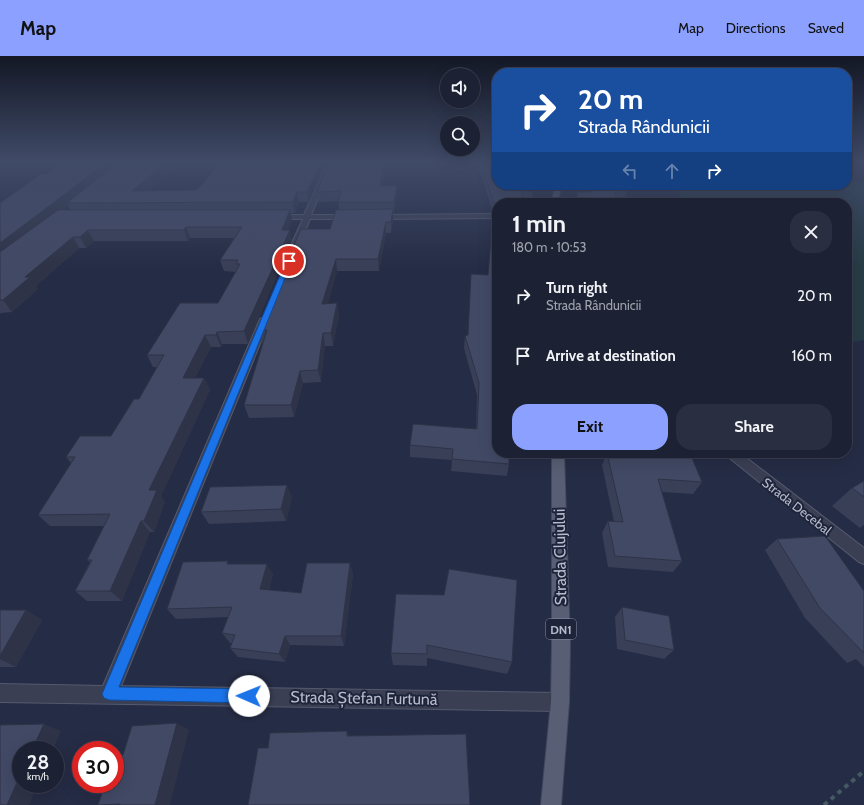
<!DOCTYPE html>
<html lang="en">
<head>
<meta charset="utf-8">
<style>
  :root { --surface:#1c2134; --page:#292e40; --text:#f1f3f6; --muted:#a0a3ac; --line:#3a3e4f; --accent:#8ba0ff }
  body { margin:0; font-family:Cabin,sans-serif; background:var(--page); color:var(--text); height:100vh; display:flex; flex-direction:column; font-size:15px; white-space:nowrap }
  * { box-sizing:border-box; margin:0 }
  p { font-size:13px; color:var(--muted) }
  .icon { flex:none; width:22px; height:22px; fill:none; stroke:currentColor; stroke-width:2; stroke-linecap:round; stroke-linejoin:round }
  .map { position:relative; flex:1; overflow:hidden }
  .side { position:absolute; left:492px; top:142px; width:360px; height:260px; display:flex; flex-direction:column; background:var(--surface); border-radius:16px; box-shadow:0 4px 16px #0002,0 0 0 1px var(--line) }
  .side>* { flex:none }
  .guide { position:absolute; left:492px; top:12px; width:360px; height:122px; border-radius:16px; box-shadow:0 4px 16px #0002,0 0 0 1px var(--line); background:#1a4fa0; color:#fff; overflow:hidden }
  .tools { position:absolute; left:440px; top:12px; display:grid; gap:8px }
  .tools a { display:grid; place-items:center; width:40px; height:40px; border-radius:50%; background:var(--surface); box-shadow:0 4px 16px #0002,0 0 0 1px var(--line); font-size:20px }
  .speed { position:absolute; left:12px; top:685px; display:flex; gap:8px; font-size:20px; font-weight:700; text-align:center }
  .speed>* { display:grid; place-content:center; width:52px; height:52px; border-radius:50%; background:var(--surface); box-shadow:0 4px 16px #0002,0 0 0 1px var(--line); line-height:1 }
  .speed small { font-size:10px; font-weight:400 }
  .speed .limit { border:6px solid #d22; background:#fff; color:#111 }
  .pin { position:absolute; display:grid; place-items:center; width:34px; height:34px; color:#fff; margin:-17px; border:2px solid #fff; border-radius:50%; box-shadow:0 1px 4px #0007 }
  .me { position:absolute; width:44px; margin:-22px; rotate:271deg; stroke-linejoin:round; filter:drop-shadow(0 0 3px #0008) }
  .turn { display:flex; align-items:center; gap:14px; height:84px; padding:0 20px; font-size:18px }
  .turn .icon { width:52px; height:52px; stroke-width:2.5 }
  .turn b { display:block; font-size:28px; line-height:34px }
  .lanes { display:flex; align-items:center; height:38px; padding:0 20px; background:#0003; justify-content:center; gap:20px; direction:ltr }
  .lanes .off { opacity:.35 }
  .round { display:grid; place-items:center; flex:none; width:42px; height:42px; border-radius:16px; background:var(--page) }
  .head { display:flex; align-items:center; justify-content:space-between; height:68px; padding:0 20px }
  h1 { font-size:24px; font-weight:800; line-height:30px }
  .button { display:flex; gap:8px; margin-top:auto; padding:8px 20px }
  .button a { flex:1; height:46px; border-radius:16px; background:var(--accent); color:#111; font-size:16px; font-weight:800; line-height:46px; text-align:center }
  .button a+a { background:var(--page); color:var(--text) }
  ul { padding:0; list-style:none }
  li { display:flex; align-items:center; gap:12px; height:60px; padding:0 20px }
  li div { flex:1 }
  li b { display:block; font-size:15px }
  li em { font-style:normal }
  header { display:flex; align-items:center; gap:24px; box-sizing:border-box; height:56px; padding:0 20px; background:var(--accent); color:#111 }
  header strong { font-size:19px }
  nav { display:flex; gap:22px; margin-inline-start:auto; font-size:14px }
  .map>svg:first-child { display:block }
  .green { fill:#273c46 }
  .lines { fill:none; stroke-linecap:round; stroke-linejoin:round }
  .minor-casing { stroke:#555a6f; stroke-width:2 }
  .primary-casing { stroke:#44485e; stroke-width:2 }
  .path { stroke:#465962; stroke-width:4; stroke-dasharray:4.5 4.5; stroke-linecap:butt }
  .minor { fill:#3a3f54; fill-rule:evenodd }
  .primary { fill:#585e74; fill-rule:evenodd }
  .wall { fill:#393f57; fill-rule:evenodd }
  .shaded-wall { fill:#2e3347 }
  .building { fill:#424965; stroke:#2e3347 }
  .route { fill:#1a73e8; stroke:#114b97 }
  .labels { text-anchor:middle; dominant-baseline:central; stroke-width:4; stroke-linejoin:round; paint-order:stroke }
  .shield { fill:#1e243a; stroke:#898ea2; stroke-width:1 }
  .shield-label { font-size:12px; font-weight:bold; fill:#b7bbce }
  .street-label { font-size:13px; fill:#b7bbce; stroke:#1e243a }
  .near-street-label { font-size:16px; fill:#b7bbce; stroke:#1e243a }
</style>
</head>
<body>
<header>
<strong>Map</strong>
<nav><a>Map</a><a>Directions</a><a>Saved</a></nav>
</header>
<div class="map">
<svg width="864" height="749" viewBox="0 0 864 749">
  <rect width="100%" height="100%" fill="#252c45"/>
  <!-- green -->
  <path class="green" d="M 847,125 L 864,126 L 864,284 L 847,287 L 847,147 L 618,147 L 617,144 L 683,145 L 676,129 L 847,129 Z"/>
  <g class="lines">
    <defs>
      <path id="minor" d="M 327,107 L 333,107 L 311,159 L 350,159 L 353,161 L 350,163 L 310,163 L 300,187 L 293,189 L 292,187 L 303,163 L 276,163 L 273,161 L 276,159 L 304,159 Z
        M 497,158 L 497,162 L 376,163 L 373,161 L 376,159 Z
        M 265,260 L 270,263 L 121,630 L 560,637 L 567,639 L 569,646 L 567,653 L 560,655 L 0,646 L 0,628 L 103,630 L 260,263 Z
        M 725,397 L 740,397 L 864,492 L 864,508 L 859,506 L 727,400 Z"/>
      <path id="primary" d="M 556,129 L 562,129 L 557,147 L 551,147 Z
        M 552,397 L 564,397 L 570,589 L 569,646 L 561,749 L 541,749 L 551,646 L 552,589 Z"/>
    </defs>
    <!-- minor casing -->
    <use href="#minor" class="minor-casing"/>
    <!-- primary casing -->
    <use href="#primary" class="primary-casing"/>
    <!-- path -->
    <path class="path" d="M 824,749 L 864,715"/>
    <!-- minor -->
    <use href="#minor" class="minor"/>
    <!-- primary -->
    <use href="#primary" class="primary"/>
  </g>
  <!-- wall -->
  <path class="wall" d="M 63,107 L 180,107 L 148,135 L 197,134 L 220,107 L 326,107 L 309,146 L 299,146 L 295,157 L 290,157 L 292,164 L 288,174 L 292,184 L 248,288 L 222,288 L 221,291 L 211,291 L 195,322 L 204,322 L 210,334 L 161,440 L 165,446 L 154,476 L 150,476 L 122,545 L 87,545 L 75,535 L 90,506 L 87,504 L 105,470 L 50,470 L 38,459 L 71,407 L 66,401 L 111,380 L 139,343 L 157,311 L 153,311 L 147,299 L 218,247 L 236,216 L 224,215 L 220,204 L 234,182 L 190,182 L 188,185 L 94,185 L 86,192 L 79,192 L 36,230 L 38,233 L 12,256 L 1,257 L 0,258 L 0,147 ZM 68,150 L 70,154 L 63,154 Z
    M 477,107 L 497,107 L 535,129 L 531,146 L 523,146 L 497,147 L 497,397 L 509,408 L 507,420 L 451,415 L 452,404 L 410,401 L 410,389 L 476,373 L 477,339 L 464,292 L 465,280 L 468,279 L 488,219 L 496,157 L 493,156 Z
    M 586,129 L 625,129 L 627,135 L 625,142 L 616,142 L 615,147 L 576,147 L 576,143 L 577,136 L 588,136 Z
    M 383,130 L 397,140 L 394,156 L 393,156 L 393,164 L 391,177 L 386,177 L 379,215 L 337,215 L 328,247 L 337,247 L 339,259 L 333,290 L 325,290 L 321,326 L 303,327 L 294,361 L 249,362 L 244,349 L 263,287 L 261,287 L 257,275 L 330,173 L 339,154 L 338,145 L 319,146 L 317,136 Z
    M 607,397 L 666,400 L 663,397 L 706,397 L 692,403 L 702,426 L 693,438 L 662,436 L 682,505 L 673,516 L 608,511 L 602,477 L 608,465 L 614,466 L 602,409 Z
    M 788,397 L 798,397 L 792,400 Z
    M 864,425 L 864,469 L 860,472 L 832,450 L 852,432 Z
    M 292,441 L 286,465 L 209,468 L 201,456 Z
    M 777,483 L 864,535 L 864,611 L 856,603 L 847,607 L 805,562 L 765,494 Z
    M 350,507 L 353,518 L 344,590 L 290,589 L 285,606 L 238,601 L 230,592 L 232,587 L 230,587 L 222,577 L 228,561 L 176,563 L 167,553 L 230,508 L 273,518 L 269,534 L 301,537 Z
    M 396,538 L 512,606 L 507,618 L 427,602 L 427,610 L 393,609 L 391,597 Z
    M 622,551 L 674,594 L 664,603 L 617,593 L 615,561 Z
    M 0,554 L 26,554 L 42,564 L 16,611 L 0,611 Z"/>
  <!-- shaded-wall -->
  <path class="shaded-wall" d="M 106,107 L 122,107 L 67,147 L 68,150 L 0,204 L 0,187 Z
    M 165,107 L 180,107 L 136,145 L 132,135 Z
    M 321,107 L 326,107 L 309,146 L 307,136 Z
    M 385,107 L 387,107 L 381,140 L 380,130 Z
    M 534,129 L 535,129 L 531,146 L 533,136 Z
    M 397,130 L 397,140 L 394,156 L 394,146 Z
    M 297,136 L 299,146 L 295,157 L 293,146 Z
    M 393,153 L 393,164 L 391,177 L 391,166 Z
    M 290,154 L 292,164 L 284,184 L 282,174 Z
    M 386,166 L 386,177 L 379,215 L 378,203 Z
    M 186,171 L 190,182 L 188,185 L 184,174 Z
    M 88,174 L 94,185 L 86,192 L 80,181 Z
    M 290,174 L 292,184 L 248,288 L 244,275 Z
    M 73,181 L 79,192 L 36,230 L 38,233 L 12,256 L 3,244 L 25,221 Z
    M 336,203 L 337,215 L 325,260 L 322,248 Z
    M 337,247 L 339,259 L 333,290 L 331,277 Z
    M 217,276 L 222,288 L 221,291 L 216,279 Z
    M 323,277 L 325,290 L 321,326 L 318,314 Z
    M 205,279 L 211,291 L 189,334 L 183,322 Z
    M 300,315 L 303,327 L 294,361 L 291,349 Z
    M 204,322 L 210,334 L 161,440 L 165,446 L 154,476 L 144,465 L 149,434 Z
    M 684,397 L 706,397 L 677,410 Z
    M 794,397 L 798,397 L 792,400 Z
    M 287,429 L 292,441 L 286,465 L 281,453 Z
    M 141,465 L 150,476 L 122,545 L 110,535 Z
    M 350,507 L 353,518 L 344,590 L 341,580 Z
    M 267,508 L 273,518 L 266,543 L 260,533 Z
    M 26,554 L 42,564 L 16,611 L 0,603 L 0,600 Z
    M 285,580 L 290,589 L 285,606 L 279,598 Z
    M 177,667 L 189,674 L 170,749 L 155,749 Z
    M 44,668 L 61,675 L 53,694 L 32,694 Z
    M 347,675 L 352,683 L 347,680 Z
    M 21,718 L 21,728 L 38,728 L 29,749 L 7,749 Z"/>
  <!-- building -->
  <path class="building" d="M 63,107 L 106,107 L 0,187 L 0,147 L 41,118 L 46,118 Z
    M 117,107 L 165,107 L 132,135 L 197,134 L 220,107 L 321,107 L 307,136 L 297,136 L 293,146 L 67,147 Z
    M 329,107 L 385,107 L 380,130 L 397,130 L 394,146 L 338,146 L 341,135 L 317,136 Z
    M 480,107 L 497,107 L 497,129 L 534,129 L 533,136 L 521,135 L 524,147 L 497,147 L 494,146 Z
    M 590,129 L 625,129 L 627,135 L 614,134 L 617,143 L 601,142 L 600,147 L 579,147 L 577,136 L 592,136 Z
    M 393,153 L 391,166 L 386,166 L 378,203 L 336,203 L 322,248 L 337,247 L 331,277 L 323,277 L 318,314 L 300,315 L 291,349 L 244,349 L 267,274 L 257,275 L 301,173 L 330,173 L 336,154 Z
    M 58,154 L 290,154 L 282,174 L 290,174 L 244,275 L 217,276 L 216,279 L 205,279 L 183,322 L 204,322 L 149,434 L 157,434 L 144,465 L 141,465 L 110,535 L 75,535 L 92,504 L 87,504 L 110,458 L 38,459 L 75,401 L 66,401 L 80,380 L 111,380 L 134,343 L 139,343 L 164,299 L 147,299 L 180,247 L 218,247 L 240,208 L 236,208 L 238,204 L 220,204 L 242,171 L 186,171 L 184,174 L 88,174 L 80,181 L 73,181 L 25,221 L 30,221 L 3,244 L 0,244 L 0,196 Z
    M 493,158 L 497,158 L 497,397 L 509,397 L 509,408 L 452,403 L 453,393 L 410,389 L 413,368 L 477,373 L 479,327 L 465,280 L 468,279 L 471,218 L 488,219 Z
    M 607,397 L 692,402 L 702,426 L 658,423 L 682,505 L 615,500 L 608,465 L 623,466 Z
    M 864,425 L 864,441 L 852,432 Z
    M 287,429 L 281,453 L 201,456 L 210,431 Z
    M 825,480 L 864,535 L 864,597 L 820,552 L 777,483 Z
    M 228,505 L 227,508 L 267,508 L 260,533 L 301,537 L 307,507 L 350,507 L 341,580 L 285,580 L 279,598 L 230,592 L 235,579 L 222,577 L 232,551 L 167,553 L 183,506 Z
    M 449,513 L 517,524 L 512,606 L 427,589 L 427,598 L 391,597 L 396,538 L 444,539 Z
    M 622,551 L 669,560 L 674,594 L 625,584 Z
    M 0,554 L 26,554 L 0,600 Z
    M 177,667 L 155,749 L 120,749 L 120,748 L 98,749 L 105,728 L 115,728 L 115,699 L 123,699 L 132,670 Z
    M 44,668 L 32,694 L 21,694 L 21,718 L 7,749 L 0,749 L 0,669 Z
    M 347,675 L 347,680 L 466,678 L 470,749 L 248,749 L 258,692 L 268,692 L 270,677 Z"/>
  <!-- sky -->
  <linearGradient id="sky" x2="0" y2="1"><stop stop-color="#141826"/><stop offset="0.5" stop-color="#404b68"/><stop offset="1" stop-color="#404b68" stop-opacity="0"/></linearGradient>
  <rect width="864" height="212" fill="url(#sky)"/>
  <!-- route -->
  <path class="route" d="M 289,203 L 292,205 L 119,631 L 249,633 L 254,635 L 256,640 L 254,645 L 249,647 L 109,644 L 104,642 L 102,638 L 286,205 Z"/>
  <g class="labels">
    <!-- shield labels -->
    <rect class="shield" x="546" y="563" width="30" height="20" rx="3"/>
    <g class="shield-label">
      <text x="561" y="573">DN1</text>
    </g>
    <!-- street labels -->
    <g class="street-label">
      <text transform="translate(797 450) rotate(38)">Strada Decebal</text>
    </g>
    <!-- near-street labels -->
    <g class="near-street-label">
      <text transform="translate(560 501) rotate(-91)">Strada Clujului</text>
      <text transform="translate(364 642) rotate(1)">Strada Ștefan Furtună</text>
    </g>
  </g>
</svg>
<div class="tools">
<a><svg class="icon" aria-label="sound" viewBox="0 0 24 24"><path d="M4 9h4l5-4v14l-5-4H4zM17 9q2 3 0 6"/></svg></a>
<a><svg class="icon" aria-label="search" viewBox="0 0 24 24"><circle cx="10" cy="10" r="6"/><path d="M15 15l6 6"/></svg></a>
</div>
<div class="speed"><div>28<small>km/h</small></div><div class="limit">30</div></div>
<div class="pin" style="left:289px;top:205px;background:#d93025"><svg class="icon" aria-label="arrive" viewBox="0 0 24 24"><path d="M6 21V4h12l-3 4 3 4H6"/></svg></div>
<svg class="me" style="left:249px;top:640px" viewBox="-20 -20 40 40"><circle r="19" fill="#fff"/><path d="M0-13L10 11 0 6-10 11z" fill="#1a73e8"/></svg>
<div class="guide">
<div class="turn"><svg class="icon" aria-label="right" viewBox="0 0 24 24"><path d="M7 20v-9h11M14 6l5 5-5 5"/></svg><div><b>20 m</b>Strada Rândunicii</div></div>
<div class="lanes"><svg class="icon off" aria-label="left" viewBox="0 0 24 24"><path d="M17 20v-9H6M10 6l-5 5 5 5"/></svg><svg class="icon off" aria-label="ahead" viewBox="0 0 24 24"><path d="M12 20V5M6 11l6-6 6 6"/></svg><svg class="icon" aria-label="right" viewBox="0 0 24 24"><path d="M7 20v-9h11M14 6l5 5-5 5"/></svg></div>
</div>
<section class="side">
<div class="head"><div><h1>1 min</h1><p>180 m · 10:53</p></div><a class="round"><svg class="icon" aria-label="close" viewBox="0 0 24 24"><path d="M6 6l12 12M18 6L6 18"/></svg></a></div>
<ul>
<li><svg class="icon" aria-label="right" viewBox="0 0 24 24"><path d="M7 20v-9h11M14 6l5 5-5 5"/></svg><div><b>Turn right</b><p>Strada Rândunicii</p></div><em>20 m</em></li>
<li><svg class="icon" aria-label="arrive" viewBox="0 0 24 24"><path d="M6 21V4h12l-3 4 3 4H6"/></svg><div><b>Arrive at destination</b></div><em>160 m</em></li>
</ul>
<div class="button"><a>Exit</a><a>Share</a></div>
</section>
</div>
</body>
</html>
